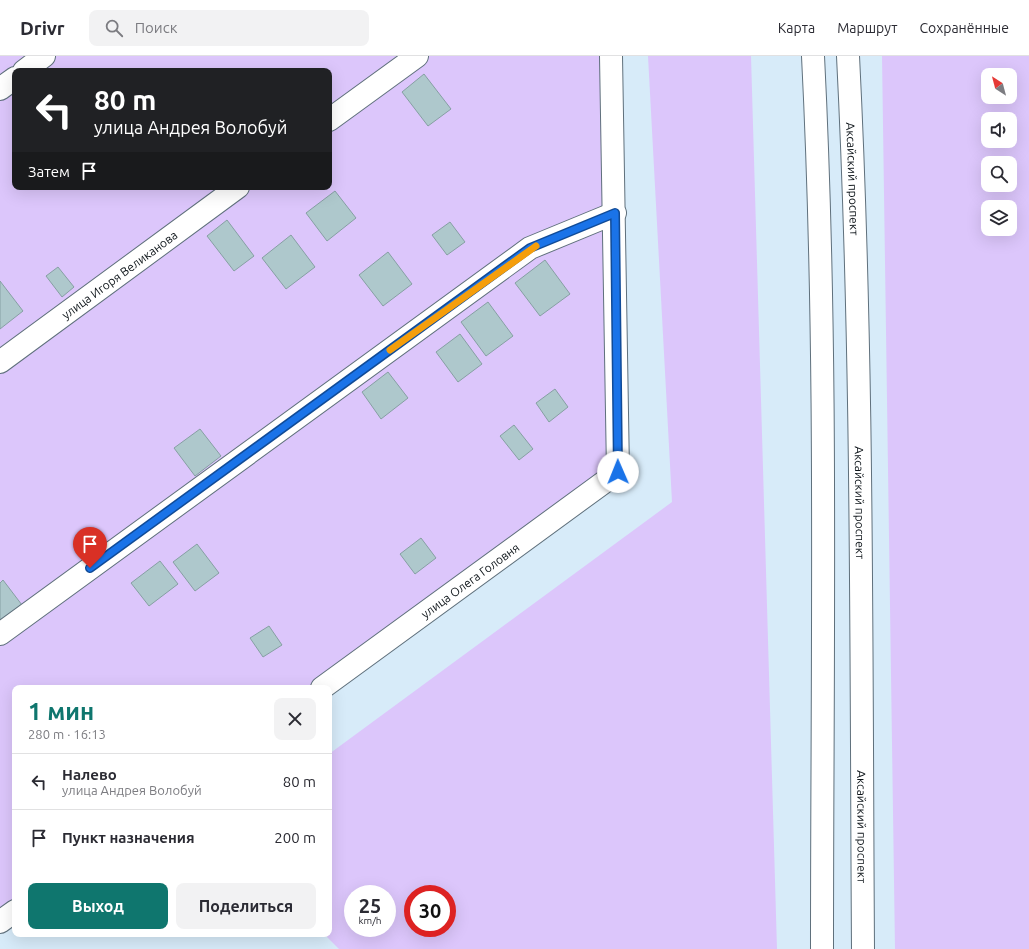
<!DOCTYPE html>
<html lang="ru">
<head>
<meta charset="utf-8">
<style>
  :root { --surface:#fff; --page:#f2f2f3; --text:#2b2b33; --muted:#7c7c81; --line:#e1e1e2; --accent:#0f766e }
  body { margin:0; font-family:Ubuntu,sans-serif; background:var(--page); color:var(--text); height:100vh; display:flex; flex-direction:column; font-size:15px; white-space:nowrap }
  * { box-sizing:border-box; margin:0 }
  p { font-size:13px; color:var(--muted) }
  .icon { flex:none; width:22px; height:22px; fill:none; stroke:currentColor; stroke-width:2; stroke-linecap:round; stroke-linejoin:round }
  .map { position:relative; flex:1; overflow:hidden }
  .details { position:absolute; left:12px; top:629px; width:320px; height:252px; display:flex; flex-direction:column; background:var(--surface); border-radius:8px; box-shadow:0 4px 16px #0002 }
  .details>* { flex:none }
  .top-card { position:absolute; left:12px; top:12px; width:320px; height:122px; border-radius:8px; box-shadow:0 4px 16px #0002; background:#202124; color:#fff; overflow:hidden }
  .needle { width:26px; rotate:324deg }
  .fabs { position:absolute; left:981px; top:12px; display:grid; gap:8px }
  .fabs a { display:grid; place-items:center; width:36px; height:36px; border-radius:8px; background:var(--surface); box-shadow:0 4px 16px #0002; font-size:20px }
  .speed { position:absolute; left:344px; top:829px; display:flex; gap:8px; font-size:20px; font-weight:700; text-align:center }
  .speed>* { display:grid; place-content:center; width:52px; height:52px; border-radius:50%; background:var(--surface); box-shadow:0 4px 16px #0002; line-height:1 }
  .speed small { font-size:10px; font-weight:400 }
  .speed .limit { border:6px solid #d22; background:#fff; color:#111 }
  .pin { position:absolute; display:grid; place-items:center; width:34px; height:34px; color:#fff; margin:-41px -17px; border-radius:50% 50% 50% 0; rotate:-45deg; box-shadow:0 0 4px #0007 }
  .pin .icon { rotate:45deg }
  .me { position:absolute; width:44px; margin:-22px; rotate:359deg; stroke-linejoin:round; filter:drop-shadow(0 0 3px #0008) }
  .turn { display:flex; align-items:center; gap:14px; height:84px; padding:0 16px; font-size:18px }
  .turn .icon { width:52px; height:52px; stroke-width:2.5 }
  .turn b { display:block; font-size:28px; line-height:34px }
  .then { display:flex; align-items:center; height:38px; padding:0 16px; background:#0003; gap:8px; font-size:15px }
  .round { display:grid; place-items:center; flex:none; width:42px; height:42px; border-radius:8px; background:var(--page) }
  .overview { display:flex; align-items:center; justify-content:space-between; height:68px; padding:0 16px }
  h1 { font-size:24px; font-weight:700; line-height:30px; color:var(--accent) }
  .action { display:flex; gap:8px; margin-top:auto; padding:8px 16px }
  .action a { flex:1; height:46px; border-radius:8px; background:var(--accent); color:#fff; font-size:16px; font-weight:700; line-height:46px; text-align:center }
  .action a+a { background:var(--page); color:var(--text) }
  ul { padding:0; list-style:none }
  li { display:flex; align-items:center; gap:12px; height:56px; padding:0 16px; border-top:1px solid var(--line) }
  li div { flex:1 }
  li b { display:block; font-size:15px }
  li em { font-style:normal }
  header { display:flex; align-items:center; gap:24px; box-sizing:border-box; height:56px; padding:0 20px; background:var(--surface); border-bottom:1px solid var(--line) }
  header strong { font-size:19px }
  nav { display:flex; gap:22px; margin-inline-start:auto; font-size:14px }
  .search { width:280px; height:36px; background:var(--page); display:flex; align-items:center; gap:10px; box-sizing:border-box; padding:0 14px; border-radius:8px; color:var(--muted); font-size:15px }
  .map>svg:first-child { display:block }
  .green { fill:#dcc6fb; fill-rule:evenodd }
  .building { fill:#aec8cc; stroke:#869fa3 }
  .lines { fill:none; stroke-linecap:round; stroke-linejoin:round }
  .minor-casing { stroke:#5f707c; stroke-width:24 }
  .major-casing { stroke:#5f707c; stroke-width:24 }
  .minor { stroke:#fff; stroke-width:22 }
  .major { stroke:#fff; stroke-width:22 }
  .route-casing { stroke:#114b97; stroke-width:10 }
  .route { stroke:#1a73e8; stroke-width:7 }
  .slow { stroke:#f59e0b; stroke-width:7 }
  .labels { text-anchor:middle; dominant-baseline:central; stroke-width:3; stroke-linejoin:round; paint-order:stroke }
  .street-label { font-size:12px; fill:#0c1318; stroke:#eef6fc }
</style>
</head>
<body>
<header>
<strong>Drivr</strong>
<div class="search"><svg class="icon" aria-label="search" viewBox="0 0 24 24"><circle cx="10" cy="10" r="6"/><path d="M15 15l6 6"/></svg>Поиск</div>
<nav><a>Карта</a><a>Маршрут</a><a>Сохранённые</a></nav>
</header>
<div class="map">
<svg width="1029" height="893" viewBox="0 0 1029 893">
  <rect width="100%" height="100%" fill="#d7ebf9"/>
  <!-- green -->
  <path class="green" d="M 0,0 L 618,0 L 628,421 L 329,632 L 15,632 L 15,859 L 0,870 ZM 15,15 L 329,15 L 329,131 L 15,131 Z
    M 648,0 L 751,0 L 777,893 L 339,893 L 324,878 L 329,878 L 329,698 L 672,446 ZM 353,838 L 387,838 L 387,872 L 353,872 ZM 413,838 L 447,838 L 447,872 L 413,872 Z
    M 882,0 L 1029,0 L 1029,893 L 895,893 ZM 988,19 L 1010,19 L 1010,41 L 988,41 ZM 988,63 L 1010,63 L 1010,85 L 988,85 ZM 988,107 L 1010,107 L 1010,129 L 988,129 ZM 988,151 L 1010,151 L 1010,173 L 988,173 Z"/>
  <!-- building -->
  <path class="building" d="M 424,18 L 451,53 L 428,70 L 402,36 Z
    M 335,135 L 356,162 L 327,185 L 306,157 Z
    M 227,164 L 254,200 L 234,215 L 207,180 Z
    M 450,166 L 465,186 L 447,199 L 432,179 Z
    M 291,179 L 315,211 L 286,233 L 262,202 Z
    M 388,196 L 412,228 L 383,250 L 359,219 Z
    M 545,204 L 570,238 L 540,260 L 515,227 Z
    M 58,211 L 74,231 L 62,241 L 46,220 Z
    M 0,225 L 23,255 L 0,273 Z
    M 488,246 L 513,280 L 486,300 L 461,266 Z
    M 460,278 L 482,308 L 458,326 L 436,296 Z
    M 388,316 L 408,342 L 381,363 L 362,336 Z
    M 555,333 L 568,351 L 549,366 L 536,347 Z
    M 514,369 L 533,393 L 519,404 L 500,380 Z
    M 200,373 L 221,400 L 195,420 L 174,392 Z
    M 421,482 L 436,502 L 415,518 L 400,498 Z
    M 197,488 L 219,517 L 195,535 L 173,506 Z
    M 160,505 L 178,528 L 149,550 L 131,527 Z
    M 3,524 L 22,549 L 0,565 L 0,527 Z
    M 269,570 L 282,589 L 263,601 L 250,582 Z"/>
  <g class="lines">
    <defs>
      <g id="minor">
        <path d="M 24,15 L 44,0"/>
        <path d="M 0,33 L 15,22"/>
        <path d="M 329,64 L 417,0"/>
        <path id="s1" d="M 0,306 L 238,131"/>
        <path d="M 0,578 L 530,192 L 615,157"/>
        <path id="s2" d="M 322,632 L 618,416 L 611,0"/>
        <path d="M 0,866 L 15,855"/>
      </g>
      <g id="major">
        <path d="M 813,0 C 828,297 822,596 822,893"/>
        <path id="s3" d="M 848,0 C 863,297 861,595 863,893"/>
      </g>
    </defs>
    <!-- minor casing -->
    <use href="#minor" class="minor-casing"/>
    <!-- major casing -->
    <use href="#major" class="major-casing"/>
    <!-- minor -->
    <use href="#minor" class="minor"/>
    <!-- major -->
    <use href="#major" class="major"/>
  </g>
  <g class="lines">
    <defs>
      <path id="route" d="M 90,512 L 530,192 L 615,157 L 618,416"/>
    </defs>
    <!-- route casing -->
    <use href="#route" class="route-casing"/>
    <!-- route -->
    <use href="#route" class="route"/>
    <!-- slow -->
    <path class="slow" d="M 390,294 L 536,190"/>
  </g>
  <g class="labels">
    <!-- street labels -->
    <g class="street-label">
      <text stroke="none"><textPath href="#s3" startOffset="123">Аксайский проспект</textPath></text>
      <text stroke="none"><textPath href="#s1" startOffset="148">улица Игоря Великанова</textPath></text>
      <text stroke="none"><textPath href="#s3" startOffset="447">Аксайский проспект</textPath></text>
      <text stroke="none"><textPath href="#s2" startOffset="183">улица Олега Головня</textPath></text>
      <text stroke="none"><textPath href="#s3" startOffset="771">Аксайский проспект</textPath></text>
    </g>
  </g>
</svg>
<div class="fabs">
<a><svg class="needle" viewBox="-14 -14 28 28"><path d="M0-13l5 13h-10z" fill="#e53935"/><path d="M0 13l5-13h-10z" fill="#7c7c81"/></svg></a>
<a><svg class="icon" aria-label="sound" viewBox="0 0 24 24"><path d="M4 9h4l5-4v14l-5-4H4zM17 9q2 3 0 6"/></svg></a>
<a><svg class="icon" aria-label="search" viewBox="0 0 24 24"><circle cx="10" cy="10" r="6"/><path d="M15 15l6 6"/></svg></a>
<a><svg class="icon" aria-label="layers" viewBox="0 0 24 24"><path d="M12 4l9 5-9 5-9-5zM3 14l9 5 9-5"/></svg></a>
</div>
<div class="speed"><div>25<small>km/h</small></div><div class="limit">30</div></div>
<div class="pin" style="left:90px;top:512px;background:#d93025"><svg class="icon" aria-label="arrive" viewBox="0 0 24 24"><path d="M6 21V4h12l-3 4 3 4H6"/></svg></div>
<svg class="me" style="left:618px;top:416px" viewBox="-20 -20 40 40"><circle r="19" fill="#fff"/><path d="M0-13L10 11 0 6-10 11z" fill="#1a73e8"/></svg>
<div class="top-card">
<div class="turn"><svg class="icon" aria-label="left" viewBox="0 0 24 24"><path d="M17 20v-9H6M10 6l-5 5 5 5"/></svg><div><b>80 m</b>улица Андрея Волобуй</div></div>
<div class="then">Затем<svg class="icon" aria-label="arrive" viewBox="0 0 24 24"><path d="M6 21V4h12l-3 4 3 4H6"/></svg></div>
</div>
<section class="details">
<div class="overview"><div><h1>1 мин</h1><p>280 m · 16:13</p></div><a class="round"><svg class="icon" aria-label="close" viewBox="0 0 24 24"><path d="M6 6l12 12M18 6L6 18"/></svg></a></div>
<ul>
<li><svg class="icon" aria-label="left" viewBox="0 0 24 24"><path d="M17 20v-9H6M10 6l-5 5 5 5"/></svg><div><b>Налево</b><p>улица Андрея Волобуй</p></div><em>80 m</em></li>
<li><svg class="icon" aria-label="arrive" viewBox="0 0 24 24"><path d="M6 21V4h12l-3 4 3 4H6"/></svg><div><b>Пункт назначения</b></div><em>200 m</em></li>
</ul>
<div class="action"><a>Выход</a><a>Поделиться</a></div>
</section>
</div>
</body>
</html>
